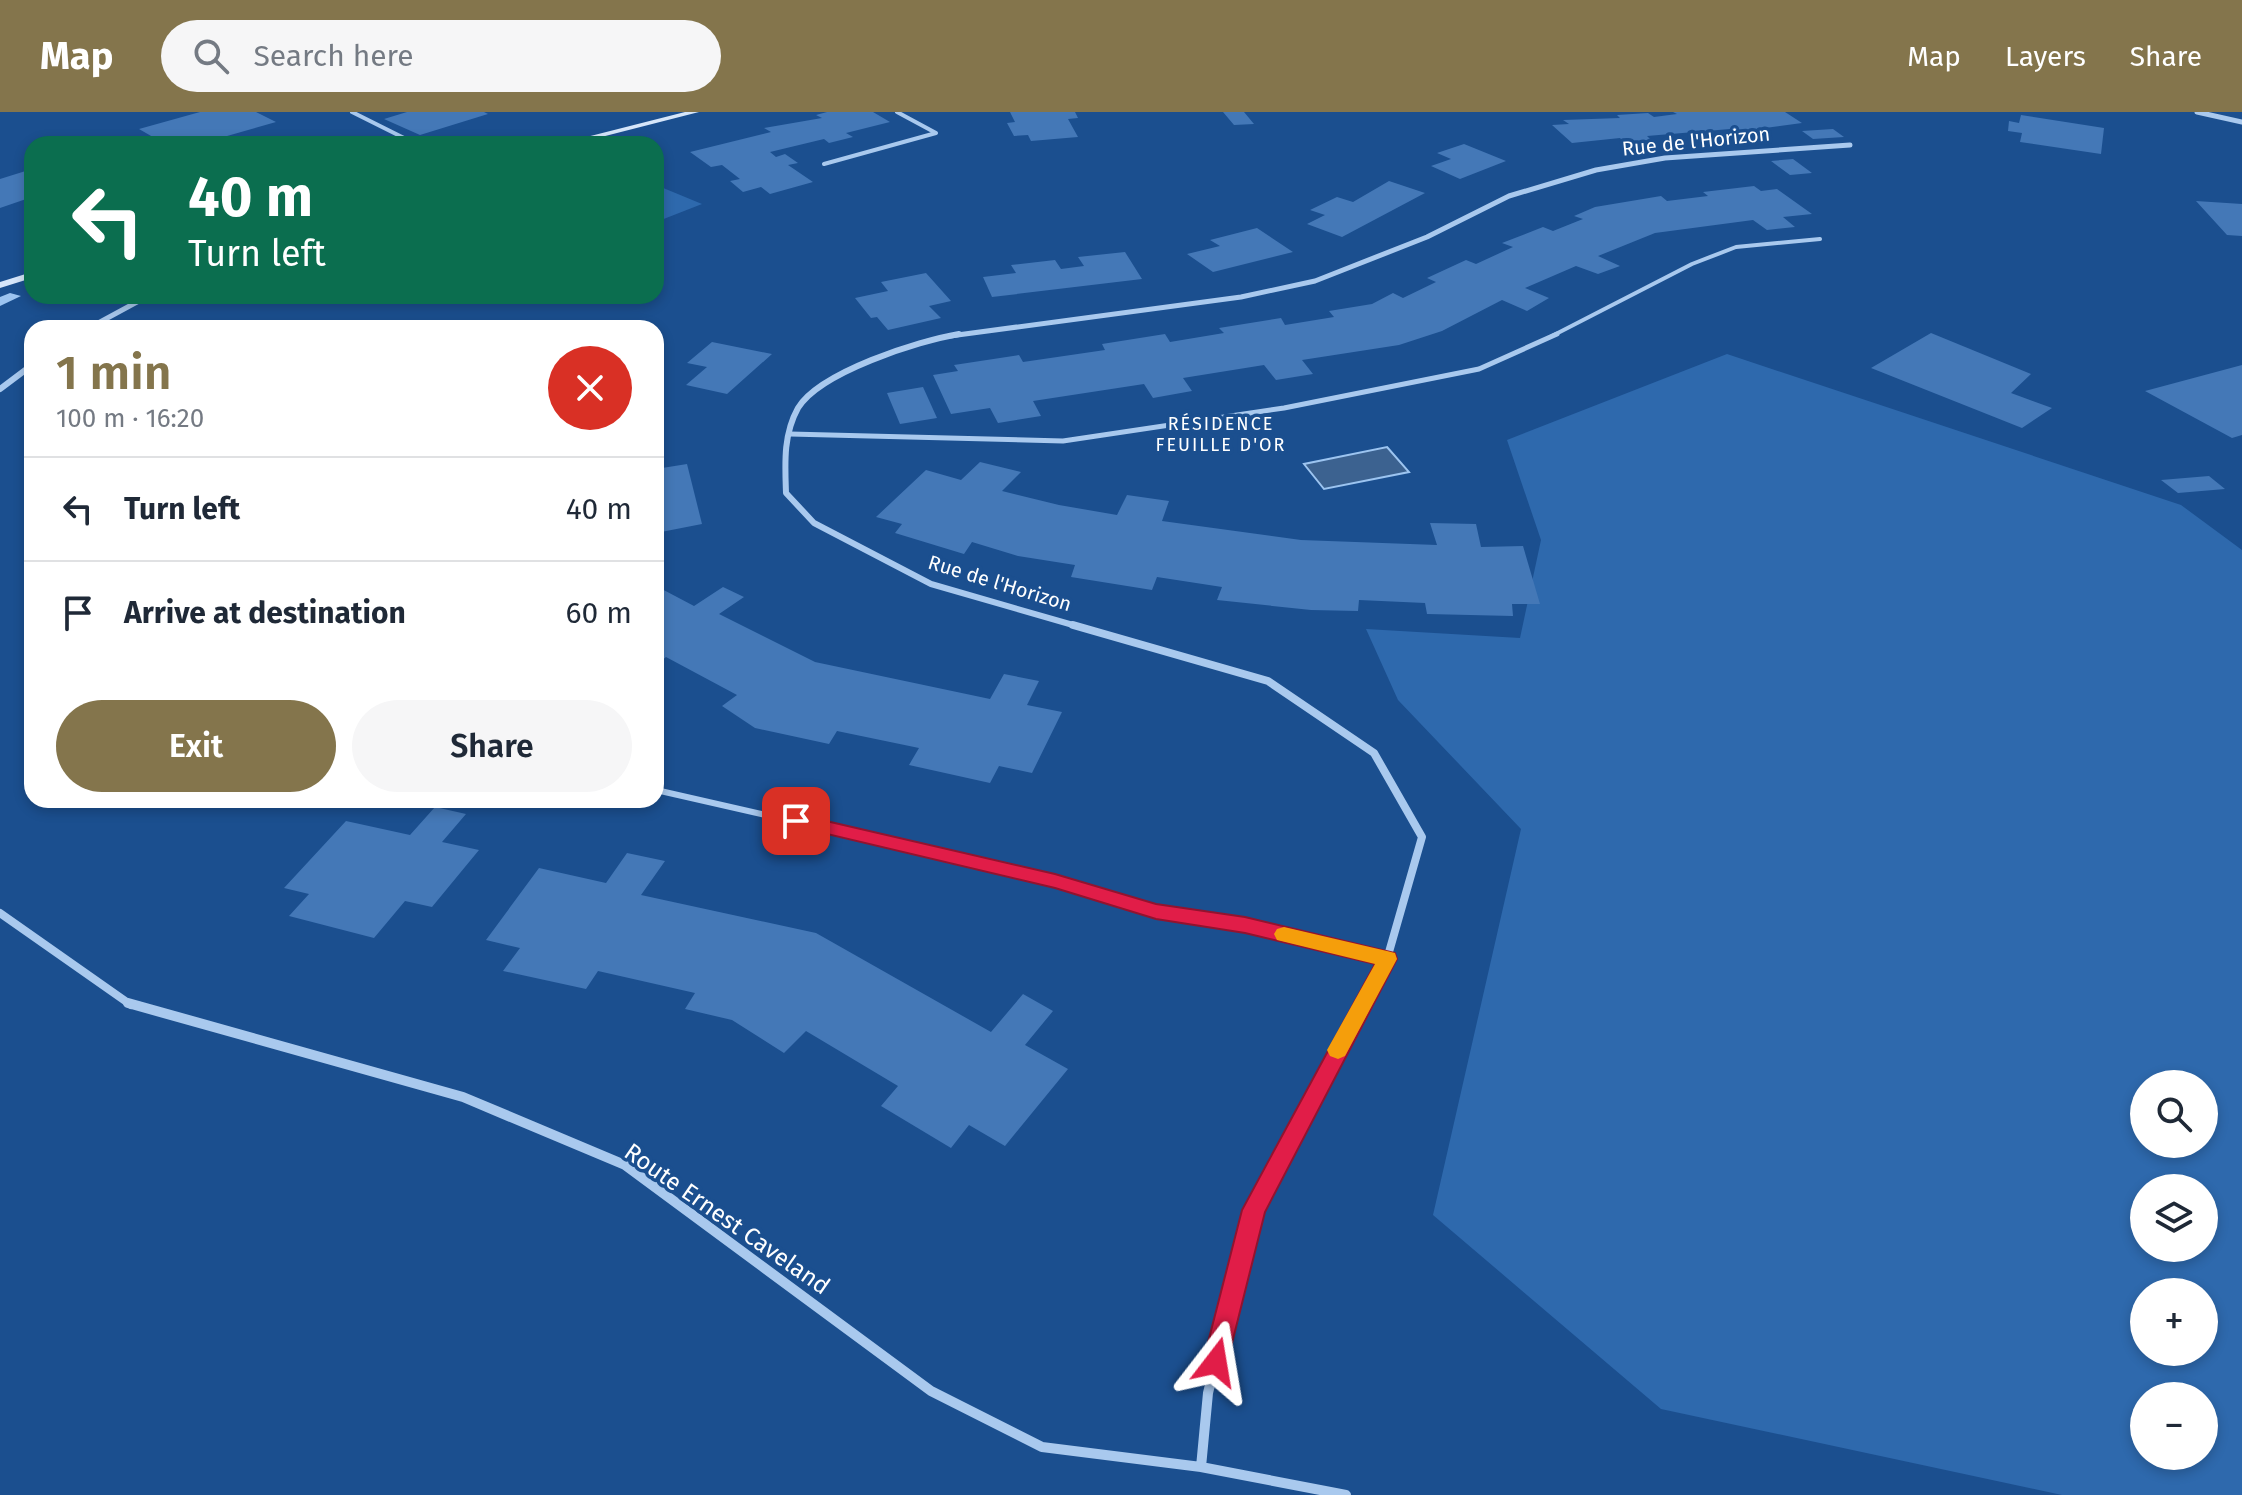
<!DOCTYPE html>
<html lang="en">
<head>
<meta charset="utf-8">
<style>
  :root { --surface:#fff; --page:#f6f6f7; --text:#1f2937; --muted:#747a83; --line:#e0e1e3; --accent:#84754c }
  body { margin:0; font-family:"Fira Sans",sans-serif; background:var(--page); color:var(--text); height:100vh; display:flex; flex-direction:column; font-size:30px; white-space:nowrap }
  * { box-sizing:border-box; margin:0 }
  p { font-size:26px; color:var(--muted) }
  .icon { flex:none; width:44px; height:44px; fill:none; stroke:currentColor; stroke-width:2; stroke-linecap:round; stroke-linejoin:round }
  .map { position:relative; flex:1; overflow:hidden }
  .details { position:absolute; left:24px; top:208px; width:640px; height:488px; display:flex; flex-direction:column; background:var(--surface); border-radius:24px; box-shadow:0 4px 12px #0003 }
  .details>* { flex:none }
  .guide { position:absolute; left:24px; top:24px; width:640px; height:168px; border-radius:24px; box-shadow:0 4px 12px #0003; background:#0b6e4f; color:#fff; overflow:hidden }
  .tools { position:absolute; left:2130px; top:958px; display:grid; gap:16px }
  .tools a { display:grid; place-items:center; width:88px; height:88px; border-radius:50%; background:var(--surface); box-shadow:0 4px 12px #0003; font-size:40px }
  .pin { position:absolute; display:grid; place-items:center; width:68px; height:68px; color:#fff; margin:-34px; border-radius:16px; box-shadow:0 4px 12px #0006 }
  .me { position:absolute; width:88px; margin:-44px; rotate:14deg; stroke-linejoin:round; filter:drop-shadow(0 0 6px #0008) }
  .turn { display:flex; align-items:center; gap:28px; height:168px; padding:0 32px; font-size:36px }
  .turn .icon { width:104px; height:104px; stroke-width:2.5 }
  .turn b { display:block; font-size:56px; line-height:68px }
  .round { display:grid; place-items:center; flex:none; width:84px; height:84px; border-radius:42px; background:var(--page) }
  .headline { display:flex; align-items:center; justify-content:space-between; height:136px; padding:0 32px }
  h1 { font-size:48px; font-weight:600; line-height:60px; color:var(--accent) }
  .primary-button { display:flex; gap:16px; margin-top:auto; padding:16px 32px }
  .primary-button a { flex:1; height:92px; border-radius:48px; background:var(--accent); color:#fff; font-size:32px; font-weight:600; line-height:92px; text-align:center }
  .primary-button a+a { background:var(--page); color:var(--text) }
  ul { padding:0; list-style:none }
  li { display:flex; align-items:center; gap:24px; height:104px; padding:0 32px; border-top:2px solid var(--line) }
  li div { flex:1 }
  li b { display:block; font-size:30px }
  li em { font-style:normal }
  header { display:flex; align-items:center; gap:48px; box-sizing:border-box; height:112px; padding:0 40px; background:var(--accent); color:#fff }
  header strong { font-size:38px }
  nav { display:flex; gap:44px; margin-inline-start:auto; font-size:28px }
  .search { width:560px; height:72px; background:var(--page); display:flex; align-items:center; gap:20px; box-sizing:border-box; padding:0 28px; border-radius:44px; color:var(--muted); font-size:30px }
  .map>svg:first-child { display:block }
  .green { fill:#2e69ad; fill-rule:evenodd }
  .water { fill:#3c6290; stroke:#9cc4f0; stroke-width:2 }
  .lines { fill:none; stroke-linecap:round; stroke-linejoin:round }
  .stream { fill:#9cc4f0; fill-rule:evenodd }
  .building { fill:#4478b7 }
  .lane-far2 { stroke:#a9c9ee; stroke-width:4 }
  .lane-far1 { stroke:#a9c9ee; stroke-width:5 }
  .lane { stroke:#a9c9ee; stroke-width:6 }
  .street-far3 { stroke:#a9c9ee; stroke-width:5 }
  .street-far2 { stroke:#a9c9ee; stroke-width:6 }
  .street-far1 { stroke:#a9c9ee; stroke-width:8 }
  .street { stroke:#a9c9ee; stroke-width:10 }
  .secondary { fill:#d6e6fa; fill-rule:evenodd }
  .route { fill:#e11d48; stroke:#92132f; stroke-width:2 }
  .slow { fill:#f59e0b }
  .labels { text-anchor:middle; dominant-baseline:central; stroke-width:7; stroke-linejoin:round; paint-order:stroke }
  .far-neighbourhood-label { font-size:18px; letter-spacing:2px; fill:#fff; stroke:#1b4f8f }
  .street-label { font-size:20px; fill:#fff; stroke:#1b4f8f }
  .near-street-label { font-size:24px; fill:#fff; stroke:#1b4f8f }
</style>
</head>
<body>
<header>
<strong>Map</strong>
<div class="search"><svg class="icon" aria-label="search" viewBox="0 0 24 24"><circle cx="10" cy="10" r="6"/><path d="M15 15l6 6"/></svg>Search here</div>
<nav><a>Map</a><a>Layers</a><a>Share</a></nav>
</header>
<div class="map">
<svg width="2242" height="1383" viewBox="0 0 2242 1383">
  <rect width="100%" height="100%" fill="#1b4f8f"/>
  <!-- green -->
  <path class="green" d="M 656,73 L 702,92 L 656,110 Z
    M 1727,242 L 2181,393 L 2242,438 L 2242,1383 L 2062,1383 L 1661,1297 L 1433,1103 L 1521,717 L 1398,588 L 1366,517 L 1520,526 L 1541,428 L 1507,328 ZM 2144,972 L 2204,972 L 2204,1032 L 2144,1032 ZM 2144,1076 L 2204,1076 L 2204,1136 L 2144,1136 ZM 2144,1180 L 2204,1180 L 2204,1240 L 2144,1240 ZM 2144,1284 L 2204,1284 L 2204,1344 L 2144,1344 Z"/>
  <!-- water -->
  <path class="water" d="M 1387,335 L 1409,360 L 1324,377 L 1304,352 Z"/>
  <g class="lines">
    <!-- stream -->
    <path class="stream" d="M 10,181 L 21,184 L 0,194 L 0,185 Z"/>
  </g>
  <!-- building -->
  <path class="building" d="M 200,0 L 256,0 L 276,10 L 199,32 L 165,32 L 139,17 Z
    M 407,0 L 484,0 L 488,2 L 420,23 L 384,7 Z
    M 827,0 L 873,0 L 890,10 L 846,21 L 853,25 L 829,31 L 824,27 L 770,40 L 776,45 L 785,42 L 798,51 L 788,53 L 813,70 L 770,82 L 761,75 L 743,80 L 730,69 L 740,67 L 722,53 L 711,55 L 690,40 L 771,20 L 764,16 L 822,6 L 816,3 Z
    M 1010,0 L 1075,0 L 1078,6 L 1068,7 L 1078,25 L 1031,29 L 1028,23 L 1014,24 L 1007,11 L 1015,10 Z
    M 1223,0 L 1244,0 L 1254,12 L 1234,13 Z
    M 1673,0 L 1785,0 L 1802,11 L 1735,20 L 1730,17 L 1647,24 L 1651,28 L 1624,30 L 1620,26 L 1572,31 L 1552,13 L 1569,12 L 1563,8 L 1620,6 L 1617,3 L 1648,1 L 1654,5 L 1677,2 Z
    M 2021,3 L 2104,16 L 2101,42 L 2020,30 L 2022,21 L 2008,19 L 2009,9 L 2019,11 Z
    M 1833,17 L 1844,25 L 1813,27 L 1802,19 Z
    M 1464,32 L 1506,49 L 1460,67 L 1431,54 L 1451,47 L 1437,41 Z
    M 1793,47 L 1812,61 L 1790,63 L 1771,49 Z
    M 32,57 L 32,85 L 0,96 L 0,67 Z
    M 1389,69 L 1425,81 L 1342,125 L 1307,112 L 1325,103 L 1310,98 L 1337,85 L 1353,90 Z
    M 1754,74 L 1761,79 L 1777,77 L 1812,102 L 1783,105 L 1795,115 L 1767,118 L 1753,108 L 1655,121 L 1598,144 L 1620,154 L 1598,162 L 1576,154 L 1525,176 L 1549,186 L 1527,199 L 1502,188 L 1442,219 L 1399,233 L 1302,248 L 1313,262 L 1276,268 L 1264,253 L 1183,266 L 1192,279 L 1153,286 L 1144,272 L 1033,289 L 1041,304 L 998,311 L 990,296 L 951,302 L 933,263 L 958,259 L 954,253 L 1019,243 L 1023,250 L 1105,238 L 1102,232 L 1165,222 L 1170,230 L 1224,221 L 1219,216 L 1281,206 L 1285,213 L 1334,205 L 1329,199 L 1372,192 L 1393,181 L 1403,186 L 1436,170 L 1427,166 L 1466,148 L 1476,152 L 1513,135 L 1502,131 L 1543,115 L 1553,119 L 1583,107 L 1574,104 L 1595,95 L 1661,84 L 1667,89 L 1708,84 L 1703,80 Z
    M 2196,89 L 2242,92 L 2242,124 L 2227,123 Z
    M 1257,116 L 1293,140 L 1213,160 L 1187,142 L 1220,134 L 1210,128 Z
    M 1125,140 L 1142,167 L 992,185 L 983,165 L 1016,161 L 1011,153 L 1055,148 L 1061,157 L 1084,154 L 1078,145 Z
    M 926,161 L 951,189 L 929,194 L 941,206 L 888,218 L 877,205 L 871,206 L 855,186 L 888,179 L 881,170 Z
    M 1931,221 L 2031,262 L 2011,281 L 2052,296 L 2022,316 L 1871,256 Z
    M 712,230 L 772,242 L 727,282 L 686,273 L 707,255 L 687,251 Z
    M 2242,253 L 2242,323 L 2232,326 L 2145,279 Z
    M 923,275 L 937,306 L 900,312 L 887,281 Z
    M 980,350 L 1021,360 L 1002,379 L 1059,393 L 1117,403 L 1127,383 L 1169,389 L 1162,409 L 1301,428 L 1437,433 L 1430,411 L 1476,412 L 1481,435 L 1523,434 L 1540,492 L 1512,492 L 1513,504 L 1427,502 L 1425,491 L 1359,488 L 1358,499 L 1311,498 L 1217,488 L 1222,475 L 1157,465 L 1152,478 L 1071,465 L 1075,453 L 1018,444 L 972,430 L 964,442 L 895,421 L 902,412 L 876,405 L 926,358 L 961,368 Z
    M 687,352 L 702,412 L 656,421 L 656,357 Z
    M 2209,364 L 2225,377 L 2178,381 L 2161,368 Z
    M 658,475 L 694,494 L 723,475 L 744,485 L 719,502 L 815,550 L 990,587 L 1004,562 L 1039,569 L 1027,593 L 1062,600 L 1032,661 L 999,654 L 990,671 L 909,653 L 919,636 L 837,619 L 829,632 L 755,616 L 722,594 L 737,583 L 666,545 L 656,553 Z
    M 435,695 L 466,702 L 442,730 L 479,738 L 432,795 L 405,789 L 374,826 L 289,804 L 309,782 L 284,776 L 346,709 L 410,723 Z
    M 627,741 L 665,749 L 641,783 L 816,821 L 991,920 L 1023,882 L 1053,899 L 1025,933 L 1068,957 L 1005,1034 L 969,1013 L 951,1036 L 881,994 L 898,974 L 806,919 L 784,941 L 732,908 L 685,897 L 695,881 L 598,859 L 586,877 L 503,859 L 520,836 L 486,828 L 539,756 L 606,771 Z"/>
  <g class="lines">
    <!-- lane-far2 -->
    <path class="lane-far2" d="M 352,0 L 416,32
      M 824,52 L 936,21 L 897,0
      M 1552,224 L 1692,152 L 1736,135 L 1820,127"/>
    <!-- lane-far1 -->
    <path class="lane-far1" d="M 790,322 L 1063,329 L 1284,296 L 1479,257 L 1557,222"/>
    <!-- lane -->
    <path class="lane" d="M 656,678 L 1055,769 L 1156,799 L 1245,813 L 1387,847"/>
    <!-- street-far3 -->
    <path class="street-far3" d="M 2197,0 L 2242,10
      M 89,216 L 148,184
      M 950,224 L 1241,185 L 1315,169 L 1427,125 L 1509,84 L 1596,58 L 1665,46 L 1850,33"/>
    <!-- street-far2 -->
    <path class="street-far2" d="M 959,222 C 918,229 820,260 798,296 C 783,323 785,352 786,381 L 814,411 L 931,472 L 1080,515
      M 0,277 L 32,253"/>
    <!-- street-far1 -->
    <path class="street-far1" d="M 1073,513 L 1268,569 L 1374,641 L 1422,725 L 1387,847 L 1363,893
      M 0,801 L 131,893"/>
    <!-- street -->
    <path class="street" d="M 128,891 L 463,985 L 625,1053 L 931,1279 L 1042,1335 L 1201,1355 L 1346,1383
      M 1201,1355 L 1208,1281 L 1253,1098 L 1364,891"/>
    <!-- secondary -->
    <path class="secondary" d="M 685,0 L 699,0 L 574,32 L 559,32 Z
      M 32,160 L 32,166 L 0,176 L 0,170 Z"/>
  </g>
  <!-- route -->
  <path class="route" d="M 796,702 L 1055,762 L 1156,792 L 1245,805 L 1395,841 L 1397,847 L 1265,1100 L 1225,1259 L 1216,1263 L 1207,1259 L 1203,1250 L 1242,1098 L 1375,852 L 1245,821 L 1156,807 L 1055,776 L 789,713 L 787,709 Z"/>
  <!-- slow -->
  <path class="slow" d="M 1284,815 L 1387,839 L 1395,841 L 1397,847 L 1345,944 L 1338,947 L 1330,944 L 1327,938 L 1375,852 L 1277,828 L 1274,822 L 1277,817 Z"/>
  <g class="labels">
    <!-- far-neighbourhood labels -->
    <g class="far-neighbourhood-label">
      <text x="1221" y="312">RÉSIDENCE<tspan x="1221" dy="21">FEUILLE D'OR</tspan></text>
    </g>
    <!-- street labels -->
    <g class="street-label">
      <text transform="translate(1696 29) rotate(-6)">Rue de l'Horizon</text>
      <text transform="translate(1000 471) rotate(17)">Rue de l'Horizon</text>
    </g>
    <!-- near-street labels -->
    <g class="near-street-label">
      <text transform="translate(727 1107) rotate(35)">Route Ernest Caveland</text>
    </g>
  </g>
</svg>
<div class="tools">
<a><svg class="icon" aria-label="search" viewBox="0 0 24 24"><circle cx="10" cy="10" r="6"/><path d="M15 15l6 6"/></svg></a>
<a><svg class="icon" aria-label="layers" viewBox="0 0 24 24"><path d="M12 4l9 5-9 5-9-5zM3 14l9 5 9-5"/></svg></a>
<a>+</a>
<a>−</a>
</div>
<div class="pin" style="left:796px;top:709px;background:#d93025"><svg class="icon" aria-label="arrive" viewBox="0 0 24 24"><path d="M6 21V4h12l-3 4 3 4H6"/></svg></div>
<svg class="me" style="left:1216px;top:1250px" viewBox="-20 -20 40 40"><path d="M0-17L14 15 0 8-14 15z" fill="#e11d48" stroke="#fff" stroke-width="4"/></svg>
<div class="guide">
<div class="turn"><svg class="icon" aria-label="left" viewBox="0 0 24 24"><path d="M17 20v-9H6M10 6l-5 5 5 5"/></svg><div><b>40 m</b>Turn left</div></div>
</div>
<section class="details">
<div class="headline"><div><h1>1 min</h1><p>100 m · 16:20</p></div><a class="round" style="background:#d93025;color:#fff"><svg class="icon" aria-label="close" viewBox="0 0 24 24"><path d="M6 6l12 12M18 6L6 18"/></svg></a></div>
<ul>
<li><svg class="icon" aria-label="left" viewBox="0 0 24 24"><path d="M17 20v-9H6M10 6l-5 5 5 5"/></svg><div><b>Turn left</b></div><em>40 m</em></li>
<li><svg class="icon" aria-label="arrive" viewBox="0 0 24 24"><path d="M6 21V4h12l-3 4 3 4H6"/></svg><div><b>Arrive at destination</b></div><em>60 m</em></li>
</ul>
<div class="primary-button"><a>Exit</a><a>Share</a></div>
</section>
</div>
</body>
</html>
